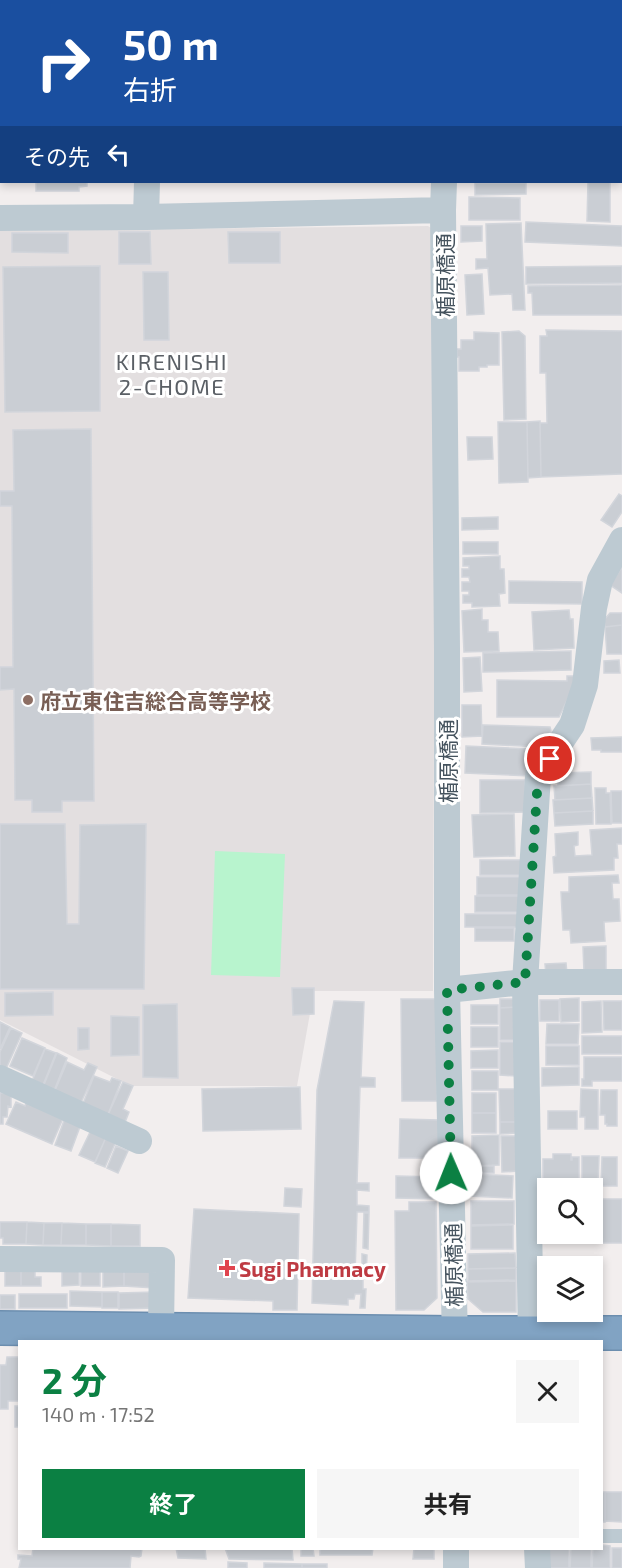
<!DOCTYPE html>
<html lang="ja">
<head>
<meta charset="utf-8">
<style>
  :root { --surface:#fff; --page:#f6f6f6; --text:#222; --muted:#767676; --accent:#0b8043 }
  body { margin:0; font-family:"Exo 2","Noto Sans JP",sans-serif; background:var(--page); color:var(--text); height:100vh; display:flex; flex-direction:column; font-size:22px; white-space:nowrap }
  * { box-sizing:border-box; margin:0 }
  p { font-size:20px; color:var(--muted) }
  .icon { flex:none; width:33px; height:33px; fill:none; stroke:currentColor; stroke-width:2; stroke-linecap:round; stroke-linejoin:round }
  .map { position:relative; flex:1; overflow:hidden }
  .details { position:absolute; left:18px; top:1340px; width:585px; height:210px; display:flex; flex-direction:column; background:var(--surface); border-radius:0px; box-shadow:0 3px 9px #0003 }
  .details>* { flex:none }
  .guide { position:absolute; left:0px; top:0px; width:622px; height:183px; box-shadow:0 3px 9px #0003; background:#1a4fa0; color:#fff; overflow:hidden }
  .fabs { position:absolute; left:537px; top:1178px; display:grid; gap:12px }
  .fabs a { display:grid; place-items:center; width:66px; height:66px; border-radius:0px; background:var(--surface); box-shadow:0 3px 9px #0003; font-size:30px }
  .pin { position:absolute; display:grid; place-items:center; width:51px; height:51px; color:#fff; margin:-26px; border:3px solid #fff; border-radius:50%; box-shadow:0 2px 6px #0007 }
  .me { position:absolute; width:66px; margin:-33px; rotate:359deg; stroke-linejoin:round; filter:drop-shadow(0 0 4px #0008) }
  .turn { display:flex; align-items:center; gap:21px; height:126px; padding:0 24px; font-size:27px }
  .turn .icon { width:78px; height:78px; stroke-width:2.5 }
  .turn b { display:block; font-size:42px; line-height:51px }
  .then { display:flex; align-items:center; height:57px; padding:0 24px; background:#0003; gap:12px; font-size:22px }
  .round { display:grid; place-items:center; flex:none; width:63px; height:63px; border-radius:0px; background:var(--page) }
  .overview { display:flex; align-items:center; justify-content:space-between; height:102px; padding:0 24px }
  h1 { font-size:36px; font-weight:700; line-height:45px; color:var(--accent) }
  .button { display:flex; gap:12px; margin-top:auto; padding:12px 24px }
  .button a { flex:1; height:69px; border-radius:0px; background:var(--accent); color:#fff; font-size:24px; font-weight:700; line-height:69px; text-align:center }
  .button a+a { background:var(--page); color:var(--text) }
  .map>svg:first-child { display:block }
  .education { fill:#e3dfe0 }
  .green { fill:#b8f4ce }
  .building { fill:#caced4; stroke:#d2d5db; stroke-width:1.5 }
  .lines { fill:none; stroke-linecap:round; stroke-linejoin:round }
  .highway-casing { stroke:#6c8eaf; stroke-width:36 }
  .lane { stroke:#bdcad2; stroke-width:14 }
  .street { stroke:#bdcad2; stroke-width:26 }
  .highway { stroke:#81a3c3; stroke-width:33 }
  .route { stroke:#0b8043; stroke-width:10; stroke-dasharray:0 18 }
  .education-dot { fill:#8d6e63; stroke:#fff; stroke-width:2 }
  .health-dot { fill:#e0444e; stroke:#fff; stroke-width:2 }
  .labels { text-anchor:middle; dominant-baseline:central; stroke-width:6; stroke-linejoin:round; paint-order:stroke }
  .street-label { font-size:21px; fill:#45535e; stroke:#fff }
  .education-label { font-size:21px; font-weight:bold; fill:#785e54; stroke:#fff; text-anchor:start }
  .health-label { font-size:21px; font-weight:bold; fill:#be3a42; stroke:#fff; text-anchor:start }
  .neighbourhood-label { font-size:22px; letter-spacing:1.5px; fill:#5a5f65; stroke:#fff }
</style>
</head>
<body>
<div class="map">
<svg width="622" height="1568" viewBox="0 0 622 1568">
  <rect width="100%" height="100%" fill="#f2eeee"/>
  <!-- education -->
  <path class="education" d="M 428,226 L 436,231 L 433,991 L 314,991 L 297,1086 L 131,1086 L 0,1020 L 0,231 Z"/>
  <!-- green -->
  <path class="green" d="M 215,851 L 285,854 L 280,977 L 211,975 Z"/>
  <!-- building -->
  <path class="building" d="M 0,35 L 2,37 L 2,106 L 0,105 Z
    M 36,182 L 87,182 L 87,186 L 79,187 L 79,191 L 36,191 Z
    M 588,182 L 610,182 L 610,222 L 587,221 Z
    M 475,183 L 526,183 L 526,194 L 475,195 Z
    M 469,197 L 520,198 L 520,220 L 469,220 Z
    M 526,222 L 622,226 L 622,246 L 525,242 Z
    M 521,223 L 525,310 L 513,310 L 512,294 L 490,295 L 488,268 L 476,269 L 476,259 L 487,259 L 486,224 Z
    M 461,226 L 482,226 L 482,241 L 461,242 Z
    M 119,232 L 150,232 L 151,264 L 119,264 Z
    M 228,232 L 280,232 L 280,263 L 229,263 Z
    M 12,233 L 68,233 L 68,253 L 12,252 Z
    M 100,266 L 100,411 L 5,412 L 3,267 Z
    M 622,266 L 622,283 L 526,284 L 526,267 Z
    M 143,272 L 168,272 L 169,340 L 144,340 Z
    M 482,274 L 484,314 L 467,315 L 465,275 Z
    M 622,285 L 622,315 L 533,315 L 532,293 L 528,293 L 528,286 Z
    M 546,330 L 622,331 L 622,474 L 541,477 L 540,423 L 547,423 L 546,373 L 540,373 L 540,336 L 547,336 Z
    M 519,331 L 525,336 L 526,419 L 504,420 L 502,332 Z
    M 474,332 L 499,333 L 499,365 L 487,365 L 487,367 L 479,367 L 479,371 L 459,371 L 459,357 L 457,357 L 457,349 L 461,349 L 461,340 L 474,340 Z
    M 540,421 L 541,477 L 528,478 L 527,422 Z
    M 498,422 L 527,422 L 528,482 L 499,483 Z
    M 91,429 L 94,801 L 62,801 L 62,812 L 32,812 L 32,800 L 15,800 L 14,689 L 0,690 L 0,667 L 13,667 L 12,506 L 0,506 L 0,491 L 14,491 L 13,430 Z
    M 467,437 L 492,437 L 493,459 L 468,460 Z
    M 619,494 L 622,496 L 622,512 L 612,527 L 601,520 Z
    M 498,517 L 498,529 L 462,530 L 462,518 Z
    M 463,542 L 498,542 L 498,554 L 463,554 Z
    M 500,556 L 500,569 L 504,569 L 505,593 L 499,594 L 500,606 L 472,607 L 472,603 L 463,603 L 463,595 L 469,595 L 469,591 L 462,591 L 462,582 L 470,582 L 469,577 L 462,577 L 462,569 L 469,569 L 469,566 L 463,566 L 463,558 Z
    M 622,567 L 622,593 L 610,585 Z
    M 509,581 L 582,582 L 582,604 L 509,603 Z
    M 482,609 L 482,620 L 488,620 L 488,632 L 498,632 L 499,651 L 464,652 L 462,611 Z
    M 569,610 L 570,619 L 573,619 L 574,648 L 534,650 L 532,612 Z
    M 610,613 L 622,613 L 622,625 L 605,627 L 604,620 Z
    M 622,625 L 622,654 L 607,654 L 605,627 Z
    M 571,651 L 571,670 L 483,672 L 483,653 Z
    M 480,657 L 482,691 L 464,692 L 463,658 Z
    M 619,660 L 620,673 L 604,673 L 604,661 Z
    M 567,676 L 574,676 L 574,686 L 559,717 L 497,717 L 497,680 L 567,681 Z
    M 462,705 L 481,705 L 482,736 L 462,737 Z
    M 483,725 L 550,727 L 551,731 L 540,747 L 482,744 Z
    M 622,737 L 622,752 L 601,752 L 601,750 L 592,750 L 591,738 Z
    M 466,746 L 532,749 L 530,776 L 465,773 Z
    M 591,772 L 591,784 L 558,786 L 558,773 Z
    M 480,780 L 525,780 L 525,812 L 480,813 Z
    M 591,784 L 592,798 L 555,800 L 554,786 Z
    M 595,788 L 606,788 L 606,793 L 610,793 L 611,824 L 596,824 Z
    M 611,791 L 622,791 L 622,823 L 612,823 Z
    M 592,798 L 593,811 L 554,813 L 553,800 Z
    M 593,811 L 593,824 L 555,826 L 554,813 Z
    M 514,814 L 515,856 L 474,857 L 472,815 Z
    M 0,824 L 65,824 L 67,924 L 79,924 L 80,825 L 146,824 L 144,989 L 0,989 Z
    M 622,828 L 622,844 L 617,844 L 618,858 L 614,858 L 614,870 L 554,873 L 553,857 L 556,856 L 555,834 L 578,832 L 578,845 L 574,846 L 575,856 L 592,855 L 590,830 Z
    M 480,860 L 521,860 L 521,875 L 480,875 Z
    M 618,875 L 619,883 L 612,883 L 613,899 L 619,899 L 620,921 L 604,922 L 605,941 L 571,943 L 570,930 L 563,930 L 561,892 L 569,892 L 569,877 Z
    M 477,877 L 521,877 L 521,895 L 477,895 Z
    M 475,896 L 520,896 L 520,912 L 475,912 Z
    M 465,914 L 519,914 L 519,927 L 465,927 Z
    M 475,928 L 514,928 L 514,941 L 475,941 Z
    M 606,946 L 606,971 L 584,972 L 583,947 Z
    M 566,963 L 567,974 L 546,975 L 545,964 Z
    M 292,988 L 314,988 L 314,1014 L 293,1015 Z
    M 53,992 L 53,1015 L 5,1016 L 5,993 Z
    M 579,998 L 579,1021 L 561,1022 L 560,999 Z
    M 401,999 L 438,999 L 437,1101 L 402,1101 Z
    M 500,999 L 516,999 L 516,1007 L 500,1008 Z
    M 540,1000 L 559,1000 L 559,1021 L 540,1021 Z
    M 334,1001 L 364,1002 L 361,1077 L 375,1078 L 375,1087 L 360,1087 L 357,1183 L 369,1183 L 369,1191 L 357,1190 L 357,1205 L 369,1206 L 369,1212 L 357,1212 L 355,1275 L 362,1275 L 362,1254 L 367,1255 L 366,1277 L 363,1277 L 363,1289 L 366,1289 L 365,1308 L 360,1308 L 361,1294 L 355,1294 L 354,1299 L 348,1299 L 348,1305 L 312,1303 L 317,1090 Z
    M 601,1001 L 602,1032 L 582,1033 L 582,1002 Z
    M 603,1001 L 622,1001 L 622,1030 L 604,1030 Z
    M 177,1004 L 178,1078 L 143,1077 L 143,1005 Z
    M 471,1005 L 498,1005 L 498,1024 L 471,1024 Z
    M 517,1007 L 517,1040 L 500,1040 L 500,1008 Z
    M 111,1016 L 139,1017 L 139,1055 L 111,1056 Z
    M 0,1022 L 10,1027 L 0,1049 Z
    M 547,1024 L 579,1024 L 578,1044 L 546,1044 Z
    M 471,1027 L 498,1027 L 498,1047 L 471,1047 Z
    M 11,1028 L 22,1033 L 5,1071 L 0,1069 L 0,1052 Z
    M 78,1028 L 89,1028 L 89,1049 L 78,1050 Z
    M 582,1036 L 622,1036 L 622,1054 L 582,1054 Z
    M 22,1038 L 45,1048 L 33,1076 L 10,1066 Z
    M 500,1042 L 516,1042 L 516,1076 L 500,1075 Z
    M 546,1046 L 579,1046 L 579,1065 L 546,1065 Z
    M 45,1049 L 56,1053 L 43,1085 L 32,1081 Z
    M 498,1050 L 498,1068 L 471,1068 L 471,1051 Z
    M 57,1053 L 67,1058 L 54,1091 L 43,1087 Z
    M 584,1057 L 622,1057 L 622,1081 L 592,1081 L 592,1086 L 582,1086 L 582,1079 L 584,1079 Z
    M 67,1062 L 84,1070 L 88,1063 L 97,1067 L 80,1105 L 54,1093 Z
    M 579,1067 L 579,1085 L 542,1086 L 542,1068 Z
    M 472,1071 L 498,1071 L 498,1090 L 472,1090 Z
    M 94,1076 L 110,1082 L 112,1078 L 121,1081 L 107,1117 L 82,1106 Z
    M 123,1082 L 133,1086 L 123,1109 L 129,1112 L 124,1125 L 107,1117 Z
    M 300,1087 L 301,1129 L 203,1131 L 202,1089 Z
    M 499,1089 L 516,1089 L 517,1122 L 500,1122 Z
    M 581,1089 L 598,1090 L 598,1129 L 585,1129 L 585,1117 L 580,1117 Z
    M 601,1090 L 617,1090 L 617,1126 L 607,1126 L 607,1124 L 605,1124 L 605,1115 L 600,1115 Z
    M 0,1093 L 7,1093 L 11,1095 L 11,1107 L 8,1106 L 7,1117 L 3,1117 L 3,1124 L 0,1124 Z
    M 472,1093 L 496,1093 L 496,1113 L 472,1113 Z
    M 27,1100 L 64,1116 L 52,1144 L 6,1124 L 16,1102 L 25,1106 Z
    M 548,1111 L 577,1111 L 577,1129 L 548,1129 Z
    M 472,1113 L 496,1113 L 496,1133 L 472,1133 Z
    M 65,1118 L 81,1124 L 71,1151 L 55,1145 Z
    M 400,1119 L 439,1120 L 438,1158 L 399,1158 Z
    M 500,1122 L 516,1122 L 517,1133 L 500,1134 Z
    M 92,1128 L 107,1135 L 95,1162 L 79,1155 Z
    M 107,1135 L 117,1139 L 105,1167 L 95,1163 Z
    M 499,1135 L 499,1165 L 472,1166 L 472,1136 Z
    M 501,1136 L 517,1136 L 518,1171 L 502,1172 Z
    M 116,1146 L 128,1151 L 118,1173 L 107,1168 Z
    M 553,1154 L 571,1154 L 571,1160 L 572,1160 L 572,1157 L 579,1157 L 579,1183 L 543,1183 L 543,1159 L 553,1159 Z
    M 582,1156 L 599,1156 L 598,1186 L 582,1185 Z
    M 602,1157 L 617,1157 L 617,1186 L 601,1186 Z
    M 478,1166 L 494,1166 L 494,1173 L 478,1173 Z
    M 470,1174 L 513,1176 L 512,1198 L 469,1196 Z
    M 396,1176 L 439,1177 L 438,1199 L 396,1198 Z
    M 285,1188 L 302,1189 L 301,1207 L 284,1206 Z
    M 592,1199 L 622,1199 L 622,1243 L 568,1243 L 567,1233 L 592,1233 Z
    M 471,1201 L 514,1201 L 514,1224 L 471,1225 Z
    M 409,1202 L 436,1202 L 437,1298 L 424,1310 L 396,1310 L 395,1211 L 409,1211 Z
    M 194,1209 L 299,1214 L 297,1310 L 273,1310 L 273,1301 L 188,1298 Z
    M 364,1213 L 369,1213 L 368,1249 L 363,1248 Z
    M 0,1222 L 27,1222 L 26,1244 L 3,1244 L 3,1238 L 0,1238 Z
    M 27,1222 L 44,1223 L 43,1245 L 26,1244 Z
    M 44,1223 L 62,1223 L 61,1245 L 43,1245 Z
    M 62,1223 L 86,1224 L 86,1245 L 61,1245 Z
    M 86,1224 L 111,1224 L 111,1246 L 86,1245 Z
    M 111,1224 L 140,1225 L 140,1246 L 111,1246 Z
    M 513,1225 L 513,1249 L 471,1249 L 471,1226 Z
    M 515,1253 L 516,1268 L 468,1269 L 468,1254 Z
    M 62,1265 L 79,1265 L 79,1285 L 62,1286 Z
    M 5,1266 L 21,1266 L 21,1286 L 5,1286 Z
    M 21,1266 L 35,1266 L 35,1277 L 41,1277 L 41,1286 L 21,1286 Z
    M 81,1266 L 100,1266 L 100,1286 L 81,1286 Z
    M 103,1266 L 124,1266 L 124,1286 L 103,1287 Z
    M 124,1266 L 154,1268 L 154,1288 L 124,1286 Z
    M 516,1268 L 516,1280 L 468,1281 L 468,1269 Z
    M 516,1281 L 516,1312 L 483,1312 L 468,1299 L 467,1282 Z
    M 70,1291 L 102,1292 L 102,1307 L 70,1306 Z
    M 102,1292 L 118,1292 L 118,1308 L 102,1308 Z
    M 155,1292 L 155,1308 L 119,1309 L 119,1293 Z
    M 19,1294 L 67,1294 L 67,1308 L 19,1308 Z
    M 0,1295 L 15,1295 L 15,1309 L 0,1309 Z
    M 7,1357 L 20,1357 L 20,1401 L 8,1401 L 8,1409 L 0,1409 L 0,1365 L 6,1365 Z
    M 15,1406 L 20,1406 L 20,1427 L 15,1427 Z
    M 602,1492 L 605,1492 L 605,1522 L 602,1522 Z
    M 605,1492 L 622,1492 L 622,1522 L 605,1521 Z
    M 602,1545 L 610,1546 L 610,1568 L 592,1568 L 593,1548 L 602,1548 Z
    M 33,1548 L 142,1548 L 141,1556 L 139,1557 L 131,1556 L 130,1568 L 19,1568 L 21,1559 L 18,1559 L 18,1555 L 32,1556 Z
    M 176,1548 L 205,1548 L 206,1559 L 178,1558 Z
    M 225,1548 L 292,1548 L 293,1560 L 229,1559 Z
    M 301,1548 L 313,1548 L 314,1556 L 301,1556 Z
    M 320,1548 L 373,1548 L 372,1555 L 320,1555 Z
    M 414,1548 L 434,1548 L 434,1559 L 413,1559 Z
    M 549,1548 L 569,1548 L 569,1568 L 549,1568 Z
    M 571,1548 L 591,1548 L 591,1568 L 570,1568 Z
    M 612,1548 L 622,1548 L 622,1568 L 612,1568 Z
    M 228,1562 L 247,1563 L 247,1568 L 228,1568 Z
    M 264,1563 L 302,1564 L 302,1568 L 264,1568 Z
    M 302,1564 L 327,1564 L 327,1568 L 302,1568 Z"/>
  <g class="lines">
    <defs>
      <path id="highway" d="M 0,1328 L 454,1333 L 622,1333"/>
    </defs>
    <!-- highway casing -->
    <use href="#highway" class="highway-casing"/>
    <!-- lane -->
    <path class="lane" d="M 602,1536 L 622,1536"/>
    <!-- street -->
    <path class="street" d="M 147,0 L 147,2
      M 525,0 L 525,2
      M 450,2 L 450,0
      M 621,125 L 622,125
      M 444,182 L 443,210 L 447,649 L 447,990 L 455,1341
      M 146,217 L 147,182
      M 0,218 L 146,217 L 443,210
      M 447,990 L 525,982 L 622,982
      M 0,1078 L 139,1141
      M 0,1259 L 162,1260 L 161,1329
      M 531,1341 L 525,982 L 538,776 L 572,725 L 585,685 L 594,608 L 600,580 L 622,540
      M 456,1548 L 456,1568
      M 537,1548 L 538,1568"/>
    <!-- highway -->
    <use href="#highway" class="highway"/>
  </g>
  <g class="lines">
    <!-- route -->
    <path class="route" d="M 451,1173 L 447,990 L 525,982 L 538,777 L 550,759"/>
  </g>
  <!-- markers -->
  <circle class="education-dot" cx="28" cy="700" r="6"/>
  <path class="health-dot" d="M224 1259h6v6h6v6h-6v6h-6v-6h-6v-6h6z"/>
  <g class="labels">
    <!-- street labels -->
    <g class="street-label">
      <text transform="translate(444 275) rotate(-90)">楯原橋通</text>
      <text transform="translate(447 761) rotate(-90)">楯原橋通</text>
      <text transform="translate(453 1265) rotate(-91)">楯原橋通</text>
    </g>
    <!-- education labels -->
    <g class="education-label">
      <text x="40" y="700">府立東住吉総合高等学校</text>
    </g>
    <!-- health labels -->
    <g class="health-label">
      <text x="239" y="1268">Sugi Pharmacy</text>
    </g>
    <!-- neighbourhood labels -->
    <g class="neighbourhood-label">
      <text x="172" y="361">KIRENISHI<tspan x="172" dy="25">2-CHOME</tspan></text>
    </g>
  </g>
</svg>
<div class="fabs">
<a><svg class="icon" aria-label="search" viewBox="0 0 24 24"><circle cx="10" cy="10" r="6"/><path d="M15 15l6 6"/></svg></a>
<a><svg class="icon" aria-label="layers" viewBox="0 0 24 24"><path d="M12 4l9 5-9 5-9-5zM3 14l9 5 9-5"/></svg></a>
</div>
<div class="pin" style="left:550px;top:759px;background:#d93025"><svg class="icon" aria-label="arrive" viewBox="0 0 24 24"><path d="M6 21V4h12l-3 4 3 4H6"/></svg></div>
<svg class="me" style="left:451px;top:1173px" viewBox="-20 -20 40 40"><circle r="19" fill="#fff"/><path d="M0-13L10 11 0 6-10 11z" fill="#0b8043"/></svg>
<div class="guide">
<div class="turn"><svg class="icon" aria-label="right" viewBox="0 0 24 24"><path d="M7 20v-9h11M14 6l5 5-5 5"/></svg><div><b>50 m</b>右折</div></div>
<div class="then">その先<svg class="icon" aria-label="left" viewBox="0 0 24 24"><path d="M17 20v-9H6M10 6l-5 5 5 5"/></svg></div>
</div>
<section class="details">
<div class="overview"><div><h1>2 分</h1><p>140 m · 17:52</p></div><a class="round"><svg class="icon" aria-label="close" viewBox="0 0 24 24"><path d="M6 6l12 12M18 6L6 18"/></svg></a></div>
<div class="button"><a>終了</a><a>共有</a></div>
</section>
</div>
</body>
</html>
